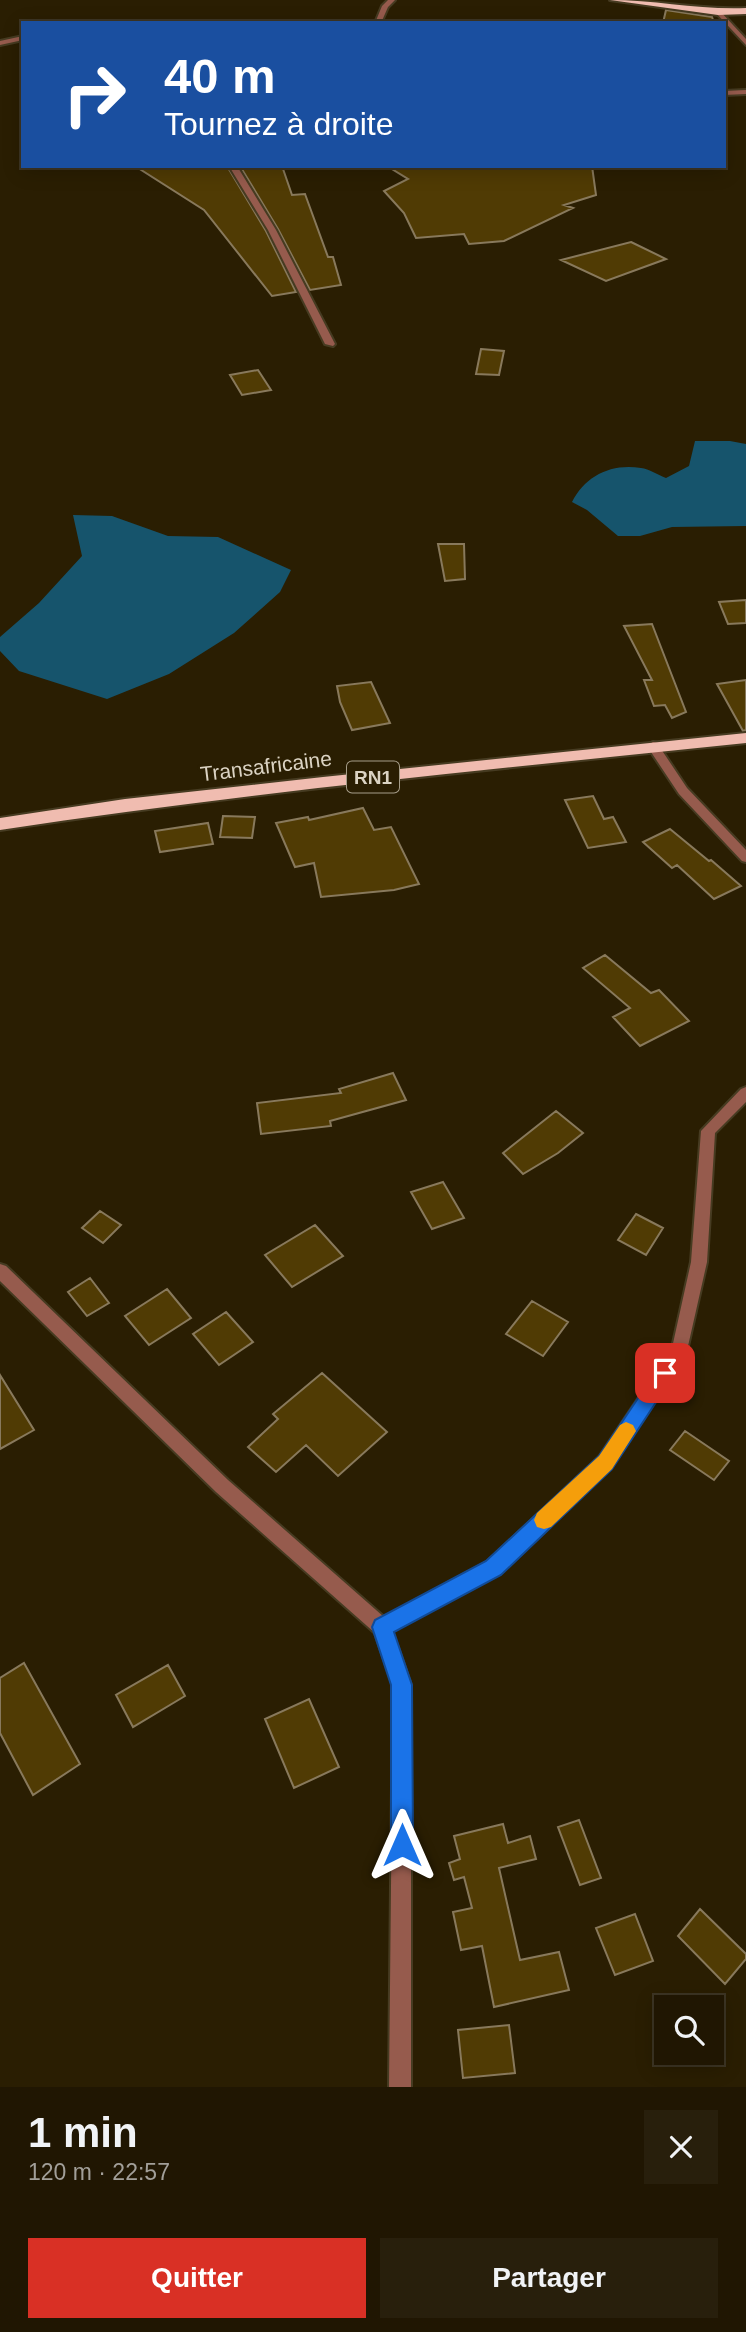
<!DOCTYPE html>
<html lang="fr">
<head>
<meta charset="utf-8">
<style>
  :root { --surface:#201602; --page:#281f0c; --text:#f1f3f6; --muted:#a29f99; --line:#3d3524; --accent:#d93025 }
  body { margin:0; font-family:Helvetica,sans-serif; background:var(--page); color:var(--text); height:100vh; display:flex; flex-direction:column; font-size:26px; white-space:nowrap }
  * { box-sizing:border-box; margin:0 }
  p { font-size:23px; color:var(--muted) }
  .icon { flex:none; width:38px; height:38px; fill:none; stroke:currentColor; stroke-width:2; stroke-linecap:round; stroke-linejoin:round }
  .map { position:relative; height:2087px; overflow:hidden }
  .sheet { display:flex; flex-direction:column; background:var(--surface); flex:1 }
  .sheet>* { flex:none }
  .hud { position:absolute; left:21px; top:21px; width:705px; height:147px; border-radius:0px; box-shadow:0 4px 18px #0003,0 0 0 2px var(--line); background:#1a4fa0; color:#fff; overflow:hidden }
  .fabs { position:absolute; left:654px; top:1995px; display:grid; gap:14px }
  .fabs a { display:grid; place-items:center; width:70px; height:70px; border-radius:0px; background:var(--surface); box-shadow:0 4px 18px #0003,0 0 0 2px var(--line); font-size:35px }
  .pin { position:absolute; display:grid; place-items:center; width:60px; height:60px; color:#fff; margin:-30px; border-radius:14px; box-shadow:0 4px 10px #0006 }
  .me { position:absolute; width:77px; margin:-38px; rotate:0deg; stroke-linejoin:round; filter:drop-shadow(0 0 5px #0008) }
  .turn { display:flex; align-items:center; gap:24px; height:147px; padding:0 28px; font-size:32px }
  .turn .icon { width:91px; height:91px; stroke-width:2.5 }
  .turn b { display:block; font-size:49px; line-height:60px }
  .round { display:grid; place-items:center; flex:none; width:74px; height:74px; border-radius:0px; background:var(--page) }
  .head { display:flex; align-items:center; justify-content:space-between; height:119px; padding:0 28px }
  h1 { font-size:42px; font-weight:700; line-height:52px }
  .cta { display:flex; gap:14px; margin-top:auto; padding:14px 28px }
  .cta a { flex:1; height:80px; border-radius:0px; background:var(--accent); color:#fff; font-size:28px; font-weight:700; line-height:80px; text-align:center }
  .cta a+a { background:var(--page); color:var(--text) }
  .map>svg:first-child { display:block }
  .water { fill:#16546c }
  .building { fill:#503b04; stroke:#88795c; stroke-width:2 }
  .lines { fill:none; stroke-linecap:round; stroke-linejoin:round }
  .minor-casing { stroke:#463b21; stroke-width:4 }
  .trunk-casing { stroke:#463b21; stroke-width:4 }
  .minor { fill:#965b4d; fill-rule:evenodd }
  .trunk { fill:#f0bcb0; fill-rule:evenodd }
  .route { fill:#1a73e8; stroke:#114b97; stroke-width:2 }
  .slow { fill:#f59e0b }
  .labels { text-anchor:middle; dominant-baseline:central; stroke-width:5; stroke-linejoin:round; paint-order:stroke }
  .shield { fill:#2a1e02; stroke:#a69d89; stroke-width:2 }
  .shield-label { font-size:19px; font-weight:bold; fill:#dbd3c3 }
  .street-label { font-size:21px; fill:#dbd3c3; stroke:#2a1e02 }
</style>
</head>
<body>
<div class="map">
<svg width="746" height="2087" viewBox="0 0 746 2087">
  <rect width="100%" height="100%" fill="#2a1e02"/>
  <!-- water -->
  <path class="water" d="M 695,441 L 730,441 L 746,444 L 746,526 L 672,527 L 640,536 L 618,536 L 587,510 L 572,502 C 585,476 611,463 641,468 C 649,469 658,475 666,478 L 689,466 Z
    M 73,515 L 112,516 L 168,536 L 218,537 L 291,570 L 280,592 L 234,633 L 169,674 L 107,699 L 19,671 L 0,651 L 0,637 L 39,603 L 82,556 Z"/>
  <!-- building -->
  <path class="building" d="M 666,10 L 712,17 L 714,23 L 663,23 Z
    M 135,166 L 227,166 L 266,231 L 296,292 L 272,296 L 204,210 Z
    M 240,166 L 282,166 L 292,195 L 305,194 L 328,257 L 333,257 L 341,285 L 310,290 L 278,229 Z
    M 387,166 L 592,166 L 596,195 L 564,205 L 573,208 L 504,241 L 469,244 L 464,234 L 416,238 L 404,213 L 384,191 L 408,179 Z
    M 631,242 L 666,259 L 606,281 L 561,260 Z
    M 481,349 L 504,351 L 499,375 L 476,374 Z
    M 258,370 L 271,390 L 242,395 L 230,375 Z
    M 438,544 L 464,544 L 465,579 L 445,581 Z
    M 746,600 L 746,623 L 728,624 L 719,602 Z
    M 652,624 L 686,712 L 672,718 L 665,705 L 654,706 L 644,680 L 652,680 L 624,626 Z
    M 746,680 L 746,730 L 743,731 L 717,684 Z
    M 371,682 L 390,723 L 352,730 L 340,702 L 337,686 Z
    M 593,796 L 604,819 L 613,817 L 626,842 L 588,848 L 565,800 Z
    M 363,808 L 374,830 L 391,827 L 419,884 L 394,890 L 321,897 L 314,863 L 295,867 L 276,823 L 308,817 L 309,820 Z
    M 223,816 L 255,817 L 252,838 L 220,837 Z
    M 208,823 L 213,844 L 160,852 L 155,831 Z
    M 670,829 L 709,861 L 711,860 L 741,886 L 714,899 L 677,865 L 672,868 L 643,842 Z
    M 605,955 L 651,993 L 659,990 L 689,1021 L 640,1046 L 613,1017 L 630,1008 L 583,968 Z
    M 393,1073 L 406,1100 L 330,1121 L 331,1126 L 261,1134 L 257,1103 L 341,1093 L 339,1089 Z
    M 556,1111 L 583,1133 L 558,1153 L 523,1174 L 503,1153 Z
    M 443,1182 L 464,1218 L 432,1229 L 411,1192 Z
    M 100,1211 L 121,1225 L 103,1243 L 82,1228 Z
    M 636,1214 L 663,1228 L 646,1255 L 618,1240 Z
    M 315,1225 L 343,1256 L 292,1287 L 265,1255 Z
    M 90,1278 L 109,1303 L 87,1316 L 68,1292 Z
    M 167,1289 L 191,1318 L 149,1345 L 125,1316 Z
    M 532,1301 L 568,1322 L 543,1356 L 506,1334 Z
    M 226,1312 L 253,1342 L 219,1365 L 193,1334 Z
    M 322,1373 L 387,1432 L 338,1476 L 306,1445 L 276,1472 L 248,1447 L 278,1419 L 273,1414 Z
    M 0,1375 L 34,1430 L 0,1449 Z
    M 685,1431 L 729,1461 L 714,1480 L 670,1450 Z
    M 24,1663 L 80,1764 L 33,1795 L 0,1733 L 0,1678 Z
    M 168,1665 L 185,1696 L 133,1727 L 116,1695 Z
    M 309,1699 L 339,1767 L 294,1788 L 265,1719 Z
    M 579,1820 L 601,1878 L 580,1885 L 558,1827 Z
    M 503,1824 L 508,1843 L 530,1836 L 536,1859 L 499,1868 L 520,1960 L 559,1952 L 569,1990 L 494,2007 L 482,1946 L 461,1950 L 453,1912 L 472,1908 L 464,1877 L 454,1880 L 449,1863 L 460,1859 L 454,1836 Z
    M 700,1909 L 746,1954 L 746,1959 L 725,1984 L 678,1936 Z
    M 635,1914 L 653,1961 L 615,1975 L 596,1928 Z
    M 509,2025 L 515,2073 L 463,2078 L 458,2030 Z"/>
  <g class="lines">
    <defs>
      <path id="minor" d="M 388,0 L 395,0 L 388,7 L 381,23 L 375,23 L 382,6 Z
        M 716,11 L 720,11 L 746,39 L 746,45 L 716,13 Z
        M 23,36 L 23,40 L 0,45 L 0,41 Z
        M 746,90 L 746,94 L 724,95 L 724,91 Z
        M 229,166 L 237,166 L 276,230 L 335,344 L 333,346 L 325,344 L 268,230 Z
        M 653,742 L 657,743 L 687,788 L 746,850 L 746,862 L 742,861 L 679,794 L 647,746 Z
        M 746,1087 L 746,1102 L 715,1133 L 707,1262 L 686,1355 L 611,1467 L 499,1574 L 392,1631 L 411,1685 L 411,2087 L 389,2087 L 393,1685 L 375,1633 L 216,1492 L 0,1281 L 0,1264 L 6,1266 L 228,1480 L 384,1617 L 487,1562 L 599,1457 L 672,1348 L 691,1262 L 701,1131 L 741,1089 Z"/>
      <path id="trunk" d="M 610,0 C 656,0 700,10 746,8 L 746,14 L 718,15 Z
        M 746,733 L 746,743 C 497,769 248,792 0,830 L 0,818 L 125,799 L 323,777 Z"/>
    </defs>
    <!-- minor casing -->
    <use href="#minor" class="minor-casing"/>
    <!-- trunk casing -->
    <use href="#trunk" class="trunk-casing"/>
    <!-- minor -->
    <use href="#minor" class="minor"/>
    <!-- trunk -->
    <use href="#trunk" class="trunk"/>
  </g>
  <!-- route -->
  <path class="route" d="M 665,1364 L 672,1367 L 675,1373 L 672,1378 L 612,1469 L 501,1575 L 394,1632 L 412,1685 L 413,1845 L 410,1853 L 402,1856 L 394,1853 L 391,1845 L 391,1685 L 372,1627 L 375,1620 L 486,1561 L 599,1456 L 659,1367 Z"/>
  <!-- slow -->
  <path class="slow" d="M 626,1422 L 633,1425 L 636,1431 L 612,1469 L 551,1527 L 544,1529 L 537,1527 L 534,1520 L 537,1513 L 599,1456 L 620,1425 Z"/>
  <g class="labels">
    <!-- shield labels -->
    <rect class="shield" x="347" y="761.5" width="52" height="31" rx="5"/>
    <g class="shield-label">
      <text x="373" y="777">RN1</text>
    </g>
    <!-- street labels -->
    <g class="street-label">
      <text transform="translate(266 766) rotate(-7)">Transafricaine</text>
    </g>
  </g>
</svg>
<div class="fabs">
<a><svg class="icon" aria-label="search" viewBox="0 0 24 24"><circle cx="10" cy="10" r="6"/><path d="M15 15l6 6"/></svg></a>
</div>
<div class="pin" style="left:665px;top:1373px;background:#d93025"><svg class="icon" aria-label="arrive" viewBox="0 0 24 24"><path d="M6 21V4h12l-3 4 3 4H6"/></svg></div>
<svg class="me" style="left:402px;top:1845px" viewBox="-20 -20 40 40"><path d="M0-17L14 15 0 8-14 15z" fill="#1a73e8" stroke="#fff" stroke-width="4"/></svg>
<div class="hud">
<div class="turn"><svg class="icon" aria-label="right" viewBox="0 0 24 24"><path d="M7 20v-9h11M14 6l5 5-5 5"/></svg><div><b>40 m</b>Tournez à droite</div></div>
</div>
</div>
<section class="sheet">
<div class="head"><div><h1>1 min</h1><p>120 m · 22:57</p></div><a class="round"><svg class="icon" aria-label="close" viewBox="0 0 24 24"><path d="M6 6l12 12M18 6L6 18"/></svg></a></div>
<div class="cta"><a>Quitter</a><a>Partager</a></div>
</section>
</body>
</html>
